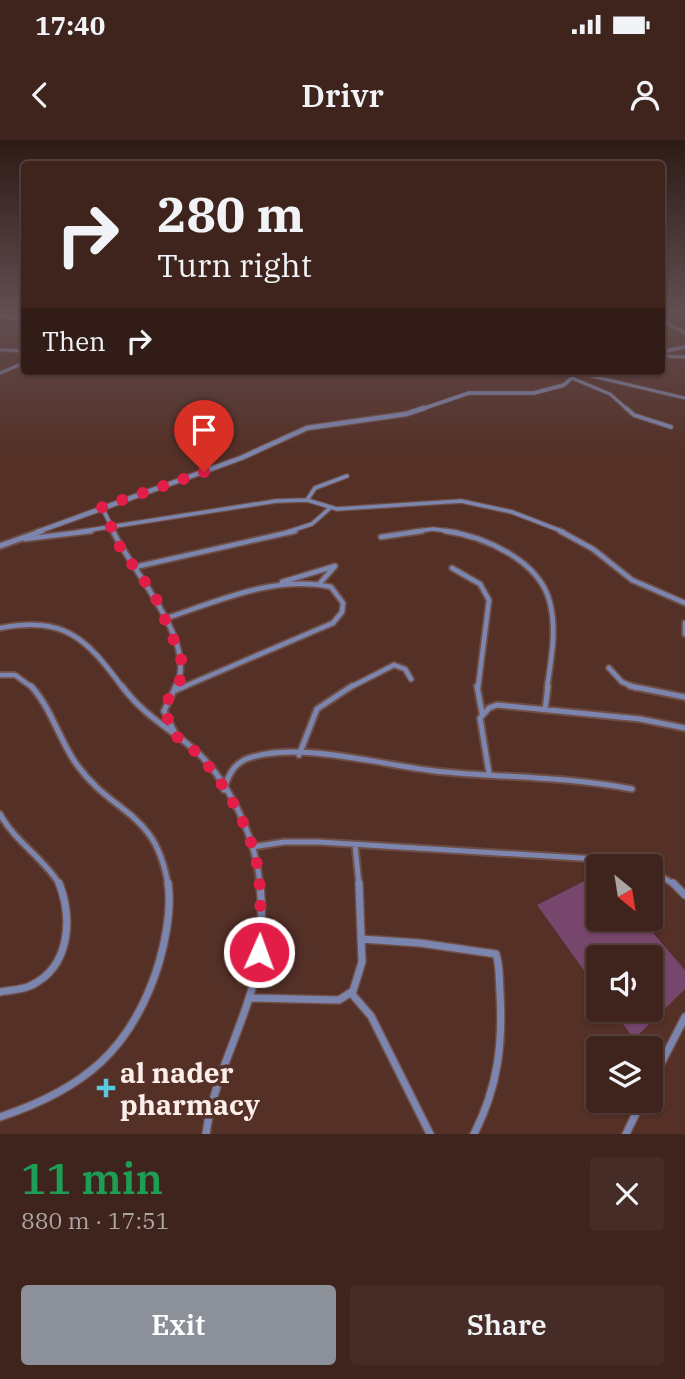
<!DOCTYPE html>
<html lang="en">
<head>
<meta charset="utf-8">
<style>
  :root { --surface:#3f241d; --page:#462c26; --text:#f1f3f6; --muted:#ada4a4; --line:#58413b; --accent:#8c9099 }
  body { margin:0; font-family:"IBM Plex Serif",serif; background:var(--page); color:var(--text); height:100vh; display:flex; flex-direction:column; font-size:26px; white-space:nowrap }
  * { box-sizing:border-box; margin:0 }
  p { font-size:23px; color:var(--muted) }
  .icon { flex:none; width:38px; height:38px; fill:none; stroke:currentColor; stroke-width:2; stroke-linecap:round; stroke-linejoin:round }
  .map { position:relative; height:994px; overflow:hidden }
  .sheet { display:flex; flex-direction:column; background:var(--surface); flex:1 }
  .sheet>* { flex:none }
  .hud { position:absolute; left:21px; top:21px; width:644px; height:214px; border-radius:7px; box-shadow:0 2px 5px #0004,0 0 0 2px var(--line); background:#3f241d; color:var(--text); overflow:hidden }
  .needle { width:46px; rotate:150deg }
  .fabs { position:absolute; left:586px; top:714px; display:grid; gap:14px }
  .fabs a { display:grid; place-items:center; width:77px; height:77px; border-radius:7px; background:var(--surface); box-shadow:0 2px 5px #0004,0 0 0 2px var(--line); font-size:35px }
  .pin { position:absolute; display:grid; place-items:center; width:60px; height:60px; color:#fff; margin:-72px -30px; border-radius:50% 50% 50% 0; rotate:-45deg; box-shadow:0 0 7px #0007 }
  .pin .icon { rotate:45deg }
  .me { position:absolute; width:77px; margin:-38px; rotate:2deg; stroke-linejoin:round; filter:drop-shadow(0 0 5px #0008) }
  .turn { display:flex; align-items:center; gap:24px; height:147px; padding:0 21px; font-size:32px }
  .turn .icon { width:91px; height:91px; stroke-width:2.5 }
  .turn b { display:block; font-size:49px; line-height:60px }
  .then { display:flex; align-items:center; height:66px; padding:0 21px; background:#0003; gap:14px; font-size:26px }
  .round { display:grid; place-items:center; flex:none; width:74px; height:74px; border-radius:7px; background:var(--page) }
  .summary { display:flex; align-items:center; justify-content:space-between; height:119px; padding:0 21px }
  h1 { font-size:42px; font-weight:600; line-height:52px; color:#1e9e55 }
  .button { display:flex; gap:14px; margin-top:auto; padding:14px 21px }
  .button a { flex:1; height:80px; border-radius:7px; background:var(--accent); color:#fff; font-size:28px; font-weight:600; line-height:80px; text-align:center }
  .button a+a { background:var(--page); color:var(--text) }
  .status { display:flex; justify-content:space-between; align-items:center; height:49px; padding:0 35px; background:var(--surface); direction:ltr }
  .status svg { height:19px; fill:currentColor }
  header { display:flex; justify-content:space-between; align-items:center; height:91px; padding:0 21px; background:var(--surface); font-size:32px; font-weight:600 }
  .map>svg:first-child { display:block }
  .green { fill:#77466d }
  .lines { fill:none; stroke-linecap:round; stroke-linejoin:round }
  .minor-far4-casing { stroke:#6f4e46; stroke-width:4.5 }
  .minor-far3-casing { stroke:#6f4e46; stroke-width:6 }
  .minor-far2-casing { stroke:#6f4e46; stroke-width:8 }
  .minor-far1-casing { stroke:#6f4e46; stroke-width:9 }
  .minor-casing { stroke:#6f4e46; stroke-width:10 }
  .tertiary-far2-casing { stroke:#6f4e46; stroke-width:5 }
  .tertiary-far1-casing { stroke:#6f4e46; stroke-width:7 }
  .tertiary-casing { stroke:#6f4e46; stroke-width:9 }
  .minor-far4 { stroke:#7c85ae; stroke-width:2.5 }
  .minor-far3 { stroke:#7c85ae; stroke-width:3.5 }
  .minor-far2 { stroke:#7c85ae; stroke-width:4.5 }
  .minor-far1 { stroke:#7c85ae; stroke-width:5 }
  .minor { stroke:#7c85ae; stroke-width:7 }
  .tertiary-far2 { stroke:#7c85ae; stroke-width:3.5 }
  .tertiary-far1 { stroke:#7c85ae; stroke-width:4.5 }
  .tertiary { stroke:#7c85ae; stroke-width:5 }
  .route { stroke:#e11d48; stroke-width:12; stroke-dasharray:0 21.6 }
  .poi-dot { fill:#57c9e2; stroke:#543027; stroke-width:2.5 }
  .labels { text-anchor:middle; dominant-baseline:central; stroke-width:7; stroke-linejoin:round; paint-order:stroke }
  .near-poi-label { font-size:28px; font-weight:bold; fill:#fceeea; stroke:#543027; text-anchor:start }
</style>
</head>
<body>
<div class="status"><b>17:40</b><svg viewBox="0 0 49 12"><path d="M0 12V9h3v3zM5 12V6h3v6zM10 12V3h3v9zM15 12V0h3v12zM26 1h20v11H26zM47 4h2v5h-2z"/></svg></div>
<header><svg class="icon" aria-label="back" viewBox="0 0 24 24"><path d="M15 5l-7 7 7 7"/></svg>Drivr<svg class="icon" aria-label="person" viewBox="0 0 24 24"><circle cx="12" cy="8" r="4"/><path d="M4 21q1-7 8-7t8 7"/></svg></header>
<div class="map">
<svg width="685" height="994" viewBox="0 0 685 994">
  <rect width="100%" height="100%" fill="#543027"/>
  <!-- green -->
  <path class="green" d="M 598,734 L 598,779 L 641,779 L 685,830 L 685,849 L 634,899 L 613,870 L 651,870 L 651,817 L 598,817 L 598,850 L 537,765 Z"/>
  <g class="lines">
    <defs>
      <path id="minor-far4" d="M 673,172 L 665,182 L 685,193
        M 1,210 L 24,211
        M 662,216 L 685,217
        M 0,233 L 24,223
        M 583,234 L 685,258
        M 574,239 L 610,254 L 628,270"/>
      <path id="minor-far3" d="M 626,268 L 634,275 L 671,287
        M 307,360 L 315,348 L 347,336
        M 102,367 L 114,392
        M 77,392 L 276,361 L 307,360 L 337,369 L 461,361 L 512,372 L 564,392
        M 287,392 L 312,384 L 330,368
        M 410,392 L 433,389 L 457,392"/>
      <path id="minor-far2" d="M 113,391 C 130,429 201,505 175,548
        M 445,391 C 483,396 540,420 550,463 C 557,490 551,520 547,548
        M 560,391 L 593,409 L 632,440 L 685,463
        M 381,397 L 422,391
        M 25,399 L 91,391
        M 135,427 L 295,391
        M 452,428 L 480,444 L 489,460 L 478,548
        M 282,442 L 335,426 L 321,442
        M 164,479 C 216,462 276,434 331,447 L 343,463 L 342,472 L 333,483 L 181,548
        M 685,483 L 685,494
        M 0,488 C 65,476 86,498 123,548
        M 609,528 L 622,542 L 636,548
        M 0,535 L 15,535 L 33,548
        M 349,548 L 394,525 L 405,529 L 411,539"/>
      <path id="minor-far1" d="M 31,546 C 52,569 59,600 77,625 C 114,676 156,670 168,745
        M 122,546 C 142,574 169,588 195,610 C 230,642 256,699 260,745
        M 176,546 L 164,571 L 177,597
        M 477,546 L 482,573
        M 630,546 L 685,557
        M 176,550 L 185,546
        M 545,570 L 548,546
        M 299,615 L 317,569 L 352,546
        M 489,633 L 480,578 L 489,568 L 497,565 L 640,579 L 685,588
        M 224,650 C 228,635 234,623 249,618 C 301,601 381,625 435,631 C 501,638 567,636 632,649
        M 0,674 C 15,702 44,718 60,745
        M 355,705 L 359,745
        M 253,707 L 284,702 L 318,702 L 613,720 L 640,726
        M 651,730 L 675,745"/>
      <path id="minor" d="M 673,743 L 685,755
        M 361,799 L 420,803 L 496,814 C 500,826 499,839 500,852 C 503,904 498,947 474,994
        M 0,852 C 10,850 23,850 32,845 C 70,826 73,779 59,743
        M 351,853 L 371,876 L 430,994
        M 249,858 L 339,860 L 353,851 L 362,822 L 359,743
        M 651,943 L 685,877
        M 0,977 C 84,949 132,910 159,823 C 166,798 172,769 168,743
        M 206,994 C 213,941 239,896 253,845 C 262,812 263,777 260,743
        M 626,994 L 642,961"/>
      <path id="tertiary-far2" d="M 0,175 L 24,180
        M 662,212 L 685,207
        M 285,231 L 393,235 L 420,231
        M 488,231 L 576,233
        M 419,270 L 469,253 L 534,253 L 564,245 L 575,235 L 586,231"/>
      <path id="tertiary-far1" d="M 37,392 L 241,318 L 307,288 L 406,274 L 424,268"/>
      <path id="tertiary" d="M 0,406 L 42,391"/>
    </defs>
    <!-- minor-far4 casing -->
    <use href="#minor-far4" class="minor-far4-casing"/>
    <!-- minor-far3 casing -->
    <use href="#minor-far3" class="minor-far3-casing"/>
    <!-- minor-far2 casing -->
    <use href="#minor-far2" class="minor-far2-casing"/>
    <!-- minor-far1 casing -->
    <use href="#minor-far1" class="minor-far1-casing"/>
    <!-- minor casing -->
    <use href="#minor" class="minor-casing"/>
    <!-- tertiary-far2 casing -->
    <use href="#tertiary-far2" class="tertiary-far2-casing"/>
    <!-- tertiary-far1 casing -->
    <use href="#tertiary-far1" class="tertiary-far1-casing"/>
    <!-- tertiary casing -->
    <use href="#tertiary" class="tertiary-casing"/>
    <!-- minor-far4 -->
    <use href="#minor-far4" class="minor-far4"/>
    <!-- minor-far3 -->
    <use href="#minor-far3" class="minor-far3"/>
    <!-- minor-far2 -->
    <use href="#minor-far2" class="minor-far2"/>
    <!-- minor-far1 -->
    <use href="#minor-far1" class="minor-far1"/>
    <!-- minor -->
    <use href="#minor" class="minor"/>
    <!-- tertiary-far2 -->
    <use href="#tertiary-far2" class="tertiary-far2"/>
    <!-- tertiary-far1 -->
    <use href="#tertiary-far1" class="tertiary-far1"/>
    <!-- tertiary -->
    <use href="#tertiary" class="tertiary"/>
  </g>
  <!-- sky -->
  <linearGradient id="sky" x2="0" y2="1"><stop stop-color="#2e1a15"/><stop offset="0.55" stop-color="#614e52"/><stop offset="1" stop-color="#614e52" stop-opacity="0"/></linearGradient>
  <rect width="685" height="311" fill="url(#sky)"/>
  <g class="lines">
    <!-- route -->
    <path class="route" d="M 204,332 L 102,367 L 121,409 L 154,454 L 181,517 L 182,537 L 166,563 L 165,575 L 174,586 L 177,597 C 214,620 252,687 258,730 C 262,757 260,784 259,812"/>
  </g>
  <!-- markers -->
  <path class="poi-dot" d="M102.5 937.5h7v7h7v7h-7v7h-7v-7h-7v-7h7z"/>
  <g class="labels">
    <!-- near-poi labels -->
    <g class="near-poi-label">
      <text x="120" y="932">al nader<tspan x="120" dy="32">pharmacy</tspan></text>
    </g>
  </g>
</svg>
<div class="fabs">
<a><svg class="needle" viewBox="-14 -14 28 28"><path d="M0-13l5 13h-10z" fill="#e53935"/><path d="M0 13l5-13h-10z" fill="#ada4a4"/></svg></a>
<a><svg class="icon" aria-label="sound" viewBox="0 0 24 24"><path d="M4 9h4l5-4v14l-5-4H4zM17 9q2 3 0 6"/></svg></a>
<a><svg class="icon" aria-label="layers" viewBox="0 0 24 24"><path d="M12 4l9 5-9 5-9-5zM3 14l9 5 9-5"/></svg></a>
</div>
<div class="pin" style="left:204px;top:332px;background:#d93025"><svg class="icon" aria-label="arrive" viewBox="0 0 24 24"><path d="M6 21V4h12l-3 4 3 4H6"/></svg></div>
<svg class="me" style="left:259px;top:812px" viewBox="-20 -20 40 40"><circle r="17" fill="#e11d48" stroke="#fff" stroke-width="3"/><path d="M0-11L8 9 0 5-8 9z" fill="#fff"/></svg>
<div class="hud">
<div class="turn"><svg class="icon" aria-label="right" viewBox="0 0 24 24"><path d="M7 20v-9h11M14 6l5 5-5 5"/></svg><div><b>280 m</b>Turn right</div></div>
<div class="then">Then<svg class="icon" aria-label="right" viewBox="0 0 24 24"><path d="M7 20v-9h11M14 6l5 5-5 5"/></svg></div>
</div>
</div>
<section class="sheet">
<div class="summary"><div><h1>11 min</h1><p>880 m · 17:51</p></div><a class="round"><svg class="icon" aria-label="close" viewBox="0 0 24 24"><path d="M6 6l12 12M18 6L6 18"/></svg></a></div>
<div class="button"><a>Exit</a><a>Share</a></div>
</section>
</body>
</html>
